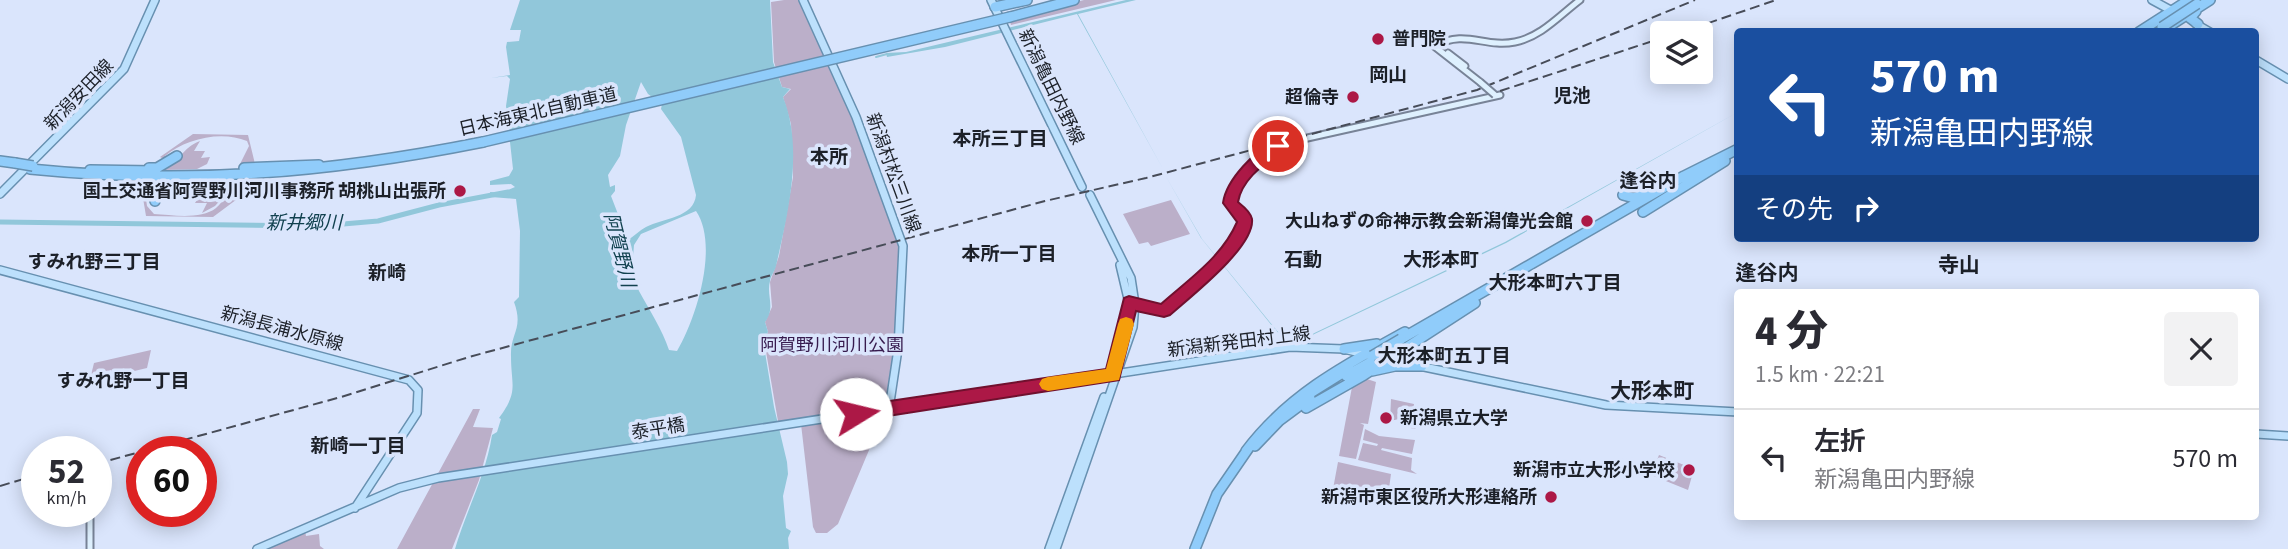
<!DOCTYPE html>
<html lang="ja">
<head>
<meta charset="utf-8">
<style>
  :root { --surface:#fff; --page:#f2f2f3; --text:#2b2b33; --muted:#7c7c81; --line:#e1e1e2 }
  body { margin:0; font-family:"Source Sans 3","Noto Sans JP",sans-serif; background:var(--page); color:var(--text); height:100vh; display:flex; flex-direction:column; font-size:26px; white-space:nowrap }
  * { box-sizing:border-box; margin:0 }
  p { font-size:23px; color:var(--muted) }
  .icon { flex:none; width:38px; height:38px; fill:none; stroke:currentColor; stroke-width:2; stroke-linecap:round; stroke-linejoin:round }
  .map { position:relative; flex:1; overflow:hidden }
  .drawer { position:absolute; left:1734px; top:289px; width:525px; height:231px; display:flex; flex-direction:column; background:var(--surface); border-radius:7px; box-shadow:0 4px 18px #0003 }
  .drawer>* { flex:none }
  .banner { position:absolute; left:1734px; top:28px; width:525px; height:214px; border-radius:7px; box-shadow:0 4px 18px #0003; background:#1a4fa0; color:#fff; overflow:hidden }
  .controls { position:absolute; left:1650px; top:21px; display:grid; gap:14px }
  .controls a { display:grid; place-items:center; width:63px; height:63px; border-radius:7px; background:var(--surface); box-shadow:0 4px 18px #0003; font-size:35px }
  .speed { position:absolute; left:21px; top:436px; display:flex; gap:14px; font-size:35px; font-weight:700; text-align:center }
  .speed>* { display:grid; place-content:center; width:91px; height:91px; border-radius:50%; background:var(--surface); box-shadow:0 4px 18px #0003; line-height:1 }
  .speed small { font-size:18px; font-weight:400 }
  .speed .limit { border:10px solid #d22; background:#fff; color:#111 }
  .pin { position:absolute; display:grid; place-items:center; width:60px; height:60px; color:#fff; margin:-30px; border:4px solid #fff; border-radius:50%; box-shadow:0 2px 7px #0007 }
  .me { position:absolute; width:77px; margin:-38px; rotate:81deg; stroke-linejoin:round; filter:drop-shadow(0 0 5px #0008) }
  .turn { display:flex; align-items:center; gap:24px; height:147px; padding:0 21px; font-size:32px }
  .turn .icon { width:91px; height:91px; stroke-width:2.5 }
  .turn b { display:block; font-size:49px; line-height:60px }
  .then { display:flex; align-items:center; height:66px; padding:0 21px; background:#0003; gap:14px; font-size:26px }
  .round { display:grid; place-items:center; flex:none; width:74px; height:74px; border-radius:7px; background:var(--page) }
  .headline { display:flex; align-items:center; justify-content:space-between; height:119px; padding:0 21px }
  h1 { font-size:42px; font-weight:800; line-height:52px }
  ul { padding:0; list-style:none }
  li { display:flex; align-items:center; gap:21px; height:98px; padding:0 21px; border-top:2px solid var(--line) }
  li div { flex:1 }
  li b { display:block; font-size:26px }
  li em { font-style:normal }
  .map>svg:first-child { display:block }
  .green { fill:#bbafc9 }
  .water { fill:#91c7da; fill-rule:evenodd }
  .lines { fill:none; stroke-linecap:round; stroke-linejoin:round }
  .stream { stroke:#91c7da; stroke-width:2 }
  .river { stroke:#91c7da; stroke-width:5 }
  .secondary-casing { stroke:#788397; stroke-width:9 }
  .primary-casing { stroke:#6790b0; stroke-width:10 }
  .highway-casing { stroke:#6790b0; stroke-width:12 }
  .secondary { stroke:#def0fe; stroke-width:5 }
  .primary { stroke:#bce0fc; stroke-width:7 }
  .highway { stroke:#90ccfa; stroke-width:9 }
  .rail { stroke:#474c58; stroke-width:2; stroke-dasharray:10 5; stroke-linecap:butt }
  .secondary-bridge-casing { stroke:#788397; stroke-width:9; stroke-linecap:butt }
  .highway-bridge-casing { stroke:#6790b0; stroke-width:12; stroke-linecap:butt }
  .secondary-bridge { stroke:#def0fe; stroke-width:5 }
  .highway-bridge { stroke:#90ccfa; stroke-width:9 }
  .route { fill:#ac1846; stroke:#70102e; stroke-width:2 }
  .slow { fill:#f59e0b }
  .poi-dot { fill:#ac1846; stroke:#dae5fc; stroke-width:2.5 }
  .labels { text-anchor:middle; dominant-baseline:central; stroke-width:7; stroke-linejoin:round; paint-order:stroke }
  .poi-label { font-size:18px; font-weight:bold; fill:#1c2028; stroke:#dae5fc; text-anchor:end }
  .street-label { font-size:18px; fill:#1c2028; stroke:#dae5fc }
  .park-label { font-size:18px; fill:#371b4e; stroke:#dae5fc }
  .neighbourhood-label { font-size:19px; font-weight:bold; fill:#1c2028; stroke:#dae5fc }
  .water-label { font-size:19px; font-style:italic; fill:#11414f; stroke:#dae5fc }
  .quarter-label { font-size:21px; font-weight:bold; fill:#1c2028; stroke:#dae5fc }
</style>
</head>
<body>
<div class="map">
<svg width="2288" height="549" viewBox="0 0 2288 549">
  <rect width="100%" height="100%" fill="#dae5fc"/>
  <!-- green -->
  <path class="green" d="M 784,0 L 802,0 L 857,123 L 901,246 L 896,350 L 885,412 L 838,524 L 827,533 L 816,533 L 813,527 L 801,424 L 779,427 L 764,340 L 768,332 L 765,322 L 772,307 L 770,282 L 779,256 L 793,177 L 791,124 L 783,97 L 791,89 L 782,87 L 774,62 L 771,2 Z
    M 1084,0 L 1116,0 L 1011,25 L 1009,19 Z
    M 193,134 L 248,135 L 255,164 L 240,164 L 249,146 L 247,141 C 221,130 185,139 165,156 L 173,156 L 166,160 L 160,157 Z
    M 200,141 L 194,151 L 205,151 L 201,158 L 210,157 L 207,164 L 197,169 L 165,170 C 179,162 183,147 200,141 Z
    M 240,185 L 252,188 L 213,217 L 146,216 L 143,198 L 146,199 L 147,206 L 154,214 C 172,215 201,220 216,208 C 225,200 228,190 240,185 Z
    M 233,186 L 215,206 L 202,213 L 207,203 L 195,203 L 199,196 L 190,197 L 190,194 L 204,187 Z
    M 1171,200 L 1190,234 L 1151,246 L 1148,242 L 1139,244 L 1123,214 Z
    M 151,350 L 147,368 L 113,376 L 111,370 L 91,375 L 94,363 Z
    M 1367,379 L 1376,382 L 1368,424 L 1360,423 L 1364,425 L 1356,459 L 1339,456 L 1352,387 Z
    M 1391,399 L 1414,404 L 1413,426 L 1416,429 L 1405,427 L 1399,419 L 1390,421 Z
    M 473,409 L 480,409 L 473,427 L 493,428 L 479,480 L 452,549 L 397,549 Z
    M 1365,429 L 1379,436 L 1415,440 L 1412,454 L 1382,448 L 1381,450 L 1412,458 L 1411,470 L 1417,474 L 1358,460 L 1363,443 L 1377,446 L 1378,444 L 1363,440 Z
    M 1659,455 L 1694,469 L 1688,490 L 1651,475 Z
    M 1338,462 L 1391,474 L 1387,503 L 1333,489 Z
    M 305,531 L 306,536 L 319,534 L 320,546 L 324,549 L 262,549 Z"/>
  <!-- water -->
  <path class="water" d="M 520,0 L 770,0 L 773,62 L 782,87 L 790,89 L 783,97 C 804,149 788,213 776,266 C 775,271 771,275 770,281 C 766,296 776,307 765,322 L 768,332 L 763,340 L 774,407 L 787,462 L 788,474 L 783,496 L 786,528 L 791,531 L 788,538 L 789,549 L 455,549 C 466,511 486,475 492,435 L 497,432 L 501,419 L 499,418 C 519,391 511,386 511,356 C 510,333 524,329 514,302 L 519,297 L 520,231 L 516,199 L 491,197 L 490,192 L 501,193 L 515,187 L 511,184 L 490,185 L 490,181 L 509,176 L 513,169 L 506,106 L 510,79 L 507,76 L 491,78 L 510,75 L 506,47 L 507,42 L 519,41 L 521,30 L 510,30 ZM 641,82 L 648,94 L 662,104 L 661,109 L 681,137 L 696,195 C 694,218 663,218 646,227 C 640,230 634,236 628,240 L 611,196 L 615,191 L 615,185 L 610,187 L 608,175 L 620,156 L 626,125 ZM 696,211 C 719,245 697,317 677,351 L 669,350 C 662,329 650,311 639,291 C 635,282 633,269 630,259 L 633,257 L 634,245 L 641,234 Z
    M 1126,0 L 1136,0 L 1078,14 L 1163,169 L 1077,14 L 945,47 L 887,57 L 886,53 L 906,52 Z
    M 1738,112 L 1506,243 L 1306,338 L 1277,332 L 1201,238 L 1165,175 L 1202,239 L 1278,332 L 1306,337 L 1505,242 Z"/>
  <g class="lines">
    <!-- stream -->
    <path class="stream" d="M 876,57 L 887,54"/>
    <!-- river -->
    <path class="river" d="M 0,222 L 320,226 L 378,221 L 439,205 L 508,192"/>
    <defs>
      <path id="secondary" d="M 1448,53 L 1465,66
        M 1480,82 L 1434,46 C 1466,29 1484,48 1515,42 C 1541,37 1560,15 1580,0
        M 1133,304 L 1164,311 C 1194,285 1237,259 1244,217 L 1230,203 C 1237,171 1264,151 1294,141 L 1500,95
        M 90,511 L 90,549"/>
      <path id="primary" d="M 803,0 L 856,117 L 903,246 L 898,349 L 889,409
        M 991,0 L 1082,187
        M 2152,0 L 2176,13
        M 2196,24 L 2210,32
        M 2256,60 L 2288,79
        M 0,194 L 124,69 L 155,0
        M 0,270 L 409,380 L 418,390 L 417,413 L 355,508
        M 1386,359 L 1606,405 L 1738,412
        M 1113,373 L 1129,303 L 1120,265
        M 2256,434 L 2288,436
        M 257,549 L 399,488 L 438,478 L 1290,347 L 1344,349 L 1368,355
        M 1049,549 L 1104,397
        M 1056,549 L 1133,327 L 1135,304 L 1131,278 L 1090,195"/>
      <path id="highway" d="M 995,7 L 1027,0
        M 2196,11 L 2190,18 L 2198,24
        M 1010,17 L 1074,0
        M 2139,32 L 2189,0
        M 2160,32 L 2210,0
        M 0,161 L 15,163
        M 149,168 L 157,168 L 177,156
        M 244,168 L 319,165
        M 30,169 C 188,185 328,173 483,142
        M 90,170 L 154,171
        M 139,189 L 155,189 L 155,201
        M 1623,195 L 1634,198 L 1644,194
        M 1643,212 L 1725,161
        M 1401,339 L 1684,176 L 1738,149
        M 1344,349 L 1377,344
        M 1372,371 L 1395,366 L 1422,366
        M 1346,376 L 1376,359
        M 1301,399 L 1349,369
        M 1306,408 L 1364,375 L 1475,303
        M 1255,446 L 1279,421 L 1310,398
        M 1246,451 C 1288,395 1345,365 1405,332
        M 1195,549 L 1217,494 L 1250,446"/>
    </defs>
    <!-- secondary casing -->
    <use href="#secondary" class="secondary-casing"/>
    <!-- primary casing -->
    <use href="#primary" class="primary-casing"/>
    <!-- highway casing -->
    <use href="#highway" class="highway-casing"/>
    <!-- secondary -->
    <use href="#secondary" class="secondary"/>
    <!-- primary -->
    <use href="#primary" class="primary"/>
    <!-- highway -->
    <use href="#highway" class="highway"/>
    <!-- rail -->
    <path class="rail" d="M 1679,33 L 1776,0
      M 1500,91 L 1662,38
      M 96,464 L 341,397 L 469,357 L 1045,201 L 1146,178 L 1477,90 L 1695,0
      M 0,486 L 37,475"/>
    <defs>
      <path id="secondary-bridge" d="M 1480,82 L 1495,95"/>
      <path id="highway-bridge" d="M 2162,27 L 2197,4
        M 483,142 L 1010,17
        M 15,163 L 33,166
        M 1372,356 L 1401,339"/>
    </defs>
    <!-- secondary-bridge casing -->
    <use href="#secondary-bridge" class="secondary-bridge-casing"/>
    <!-- highway-bridge casing -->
    <use href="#highway-bridge" class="highway-bridge-casing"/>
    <!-- secondary-bridge -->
    <use href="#secondary-bridge" class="secondary-bridge"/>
    <!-- highway-bridge -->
    <use href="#highway-bridge" class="highway-bridge"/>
  </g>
  <!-- route -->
  <path class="route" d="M 1278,141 L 1286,146 L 1284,149 C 1266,163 1242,178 1238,202 C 1243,206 1251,212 1252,219 C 1255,247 1190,297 1170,315 L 1164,317 L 1136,311 L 1119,380 L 856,421 L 850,419 L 848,414 L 850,409 L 856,406 L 1106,369 L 1124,298 L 1129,296 L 1161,304 C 1189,279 1222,257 1237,222 L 1223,203 C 1226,180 1256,148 1278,141 Z"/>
  <!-- slow -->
  <path class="slow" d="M 1126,317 L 1132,319 L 1134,324 L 1119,380 L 1048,391 L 1042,389 L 1039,384 L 1042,379 L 1048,377 L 1106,369 L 1118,324 L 1120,319 Z"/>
  <!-- markers -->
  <g class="poi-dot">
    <circle cx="1378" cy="39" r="7"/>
    <circle cx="1353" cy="97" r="7"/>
    <circle cx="460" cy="191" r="7"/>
    <circle cx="1587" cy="221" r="7"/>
    <circle cx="1386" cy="418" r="7"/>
    <circle cx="1689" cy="470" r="7"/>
    <circle cx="1551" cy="497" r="7"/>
  </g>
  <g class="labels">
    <!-- poi labels -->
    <g class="poi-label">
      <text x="1392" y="39" text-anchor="start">普門院</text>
      <text x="1339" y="97">超倫寺</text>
      <text x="446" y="191">国土交通省阿賀野川河川事務所 胡桃山出張所</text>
      <text x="1573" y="221">大山ねずの命神示教会新潟偉光会館</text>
      <text x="1400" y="418" text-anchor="start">新潟県立大学</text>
      <text x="1675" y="470">新潟市立大形小学校</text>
      <text x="1537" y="497">新潟市東区役所大形連絡所</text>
    </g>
    <!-- street labels -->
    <g class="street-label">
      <text transform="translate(1051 87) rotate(64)">新潟亀田内野線</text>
      <text transform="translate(79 95) rotate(-46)">新潟安田線</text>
      <text transform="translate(538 112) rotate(-13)">日本海東北自動車道</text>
      <text transform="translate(893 173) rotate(70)">新潟村松三川線</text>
      <text transform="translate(282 329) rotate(15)">新潟長浦水原線</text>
      <text transform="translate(1239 342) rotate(-7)">新潟新発田村上線</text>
      <text transform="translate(658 429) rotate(-9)">泰平橋</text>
    </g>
    <!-- park labels -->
    <g class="park-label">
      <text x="832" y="345">阿賀野川河川公園</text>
    </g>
    <!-- neighbourhood labels -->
    <g class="neighbourhood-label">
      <text x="1388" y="75">岡山</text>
      <text x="1572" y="96">児池</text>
      <text x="1000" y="139">本所三丁目</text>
      <text x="829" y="157">本所</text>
      <text x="1648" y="181">逢谷内</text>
      <text x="1009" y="254">本所一丁目</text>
      <text x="1303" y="260">石動</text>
      <text x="1441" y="260">大形本町</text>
      <text x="94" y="262">すみれ野三丁目</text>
      <text x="387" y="273">新崎</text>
      <text x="1555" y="283">大形本町六丁目</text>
      <text x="1444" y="356">大形本町五丁目</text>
      <text x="123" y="381">すみれ野一丁目</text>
      <text x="358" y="446">新崎一丁目</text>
    </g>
    <!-- water labels -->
    <g class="water-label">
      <text x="304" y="223">新井郷川</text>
      <text transform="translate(619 250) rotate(76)">阿賀野川</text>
    </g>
    <!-- quarter labels -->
    <g class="quarter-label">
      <text x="1959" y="265">寺山</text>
      <text x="1767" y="273">逢谷内</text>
      <text x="1652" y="391">大形本町</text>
    </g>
  </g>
</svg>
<div class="controls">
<a><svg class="icon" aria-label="layers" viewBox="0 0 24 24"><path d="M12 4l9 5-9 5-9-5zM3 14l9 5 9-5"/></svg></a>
</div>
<div class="speed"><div>52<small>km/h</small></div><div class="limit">60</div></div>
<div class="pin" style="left:1278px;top:146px;background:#d93025"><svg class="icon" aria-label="arrive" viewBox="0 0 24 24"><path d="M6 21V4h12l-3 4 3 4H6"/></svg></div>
<svg class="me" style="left:856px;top:414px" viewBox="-20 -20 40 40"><circle r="19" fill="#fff"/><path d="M0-13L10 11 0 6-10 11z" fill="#ac1846"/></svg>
<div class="banner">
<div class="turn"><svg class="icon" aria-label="left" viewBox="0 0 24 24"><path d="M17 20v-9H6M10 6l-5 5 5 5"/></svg><div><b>570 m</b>新潟亀田内野線</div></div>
<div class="then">その先<svg class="icon" aria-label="right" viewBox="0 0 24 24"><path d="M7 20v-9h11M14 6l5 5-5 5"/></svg></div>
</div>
<section class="drawer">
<div class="headline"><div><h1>4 分</h1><p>1.5 km · 22:21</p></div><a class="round"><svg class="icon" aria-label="close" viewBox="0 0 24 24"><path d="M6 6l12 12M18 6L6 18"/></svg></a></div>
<ul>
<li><svg class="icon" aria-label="left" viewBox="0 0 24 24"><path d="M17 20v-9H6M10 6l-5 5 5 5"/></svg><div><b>左折</b><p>新潟亀田内野線</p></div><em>570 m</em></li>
</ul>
</section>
</div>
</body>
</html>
